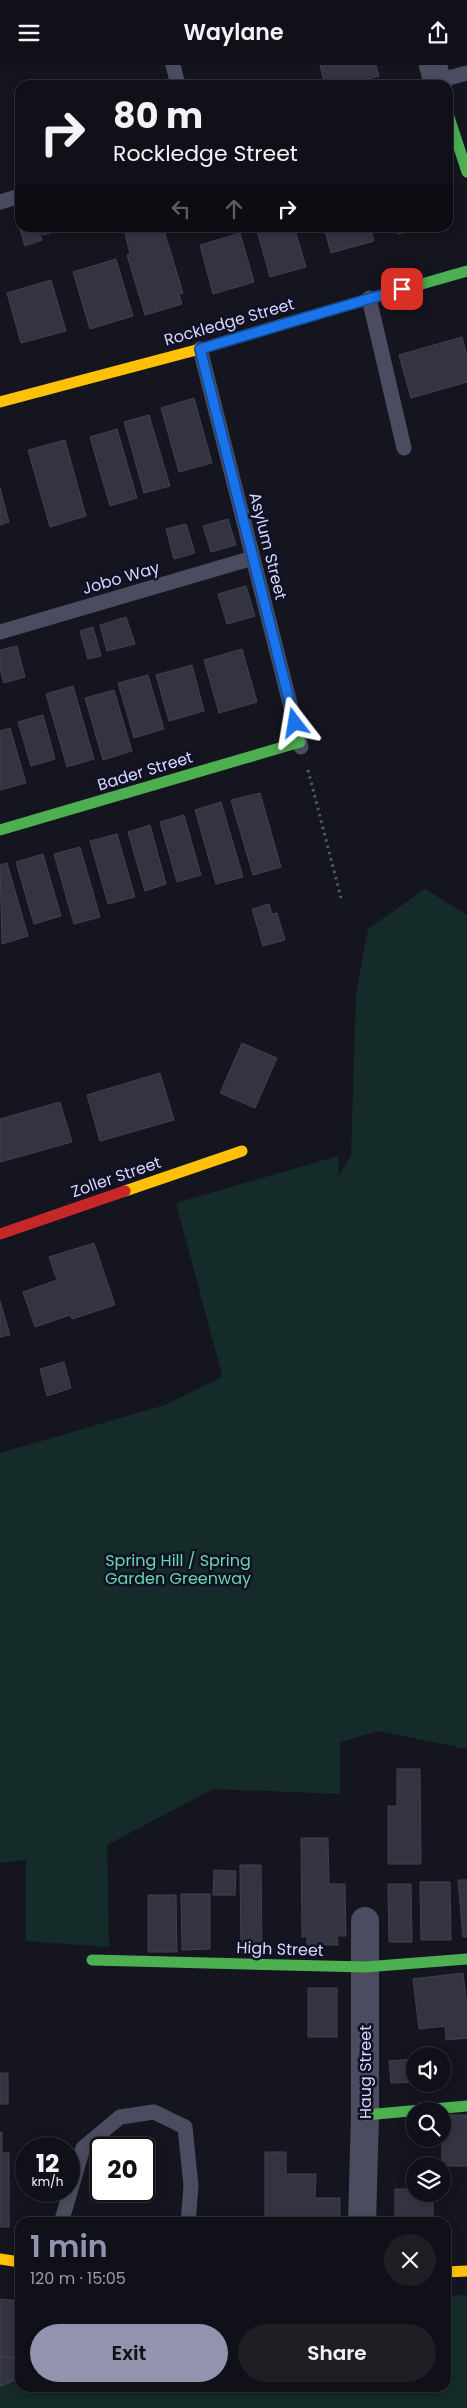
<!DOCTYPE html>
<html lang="en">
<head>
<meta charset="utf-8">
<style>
  :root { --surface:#101018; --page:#1e1e25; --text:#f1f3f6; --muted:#9c9da2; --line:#303037; --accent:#9393b0 }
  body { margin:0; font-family:Poppins,sans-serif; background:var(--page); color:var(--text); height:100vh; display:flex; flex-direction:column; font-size:19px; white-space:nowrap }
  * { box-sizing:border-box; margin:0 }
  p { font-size:16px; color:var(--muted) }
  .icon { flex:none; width:28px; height:28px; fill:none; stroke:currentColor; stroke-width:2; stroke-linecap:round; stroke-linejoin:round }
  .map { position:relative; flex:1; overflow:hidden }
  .side { position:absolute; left:15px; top:2152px; width:436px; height:175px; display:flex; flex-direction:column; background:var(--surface); border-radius:15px; box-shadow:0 2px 8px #0003,0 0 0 1px var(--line) }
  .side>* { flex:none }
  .banner { position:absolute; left:15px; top:15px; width:438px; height:152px; border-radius:15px; box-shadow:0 2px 8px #0003,0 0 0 1px var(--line); background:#101018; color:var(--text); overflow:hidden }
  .fabs { position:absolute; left:406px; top:1982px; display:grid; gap:10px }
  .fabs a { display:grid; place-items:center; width:45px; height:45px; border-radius:50%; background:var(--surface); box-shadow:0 2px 8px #0003,0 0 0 1px var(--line); font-size:25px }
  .speed { position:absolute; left:15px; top:2072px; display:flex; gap:10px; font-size:25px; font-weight:700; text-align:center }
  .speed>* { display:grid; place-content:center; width:65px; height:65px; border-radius:50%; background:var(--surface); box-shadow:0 2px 8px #0003,0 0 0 1px var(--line); line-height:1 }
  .speed small { font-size:12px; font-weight:400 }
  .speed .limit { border:2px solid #111; border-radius:8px; background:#fff; color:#111 }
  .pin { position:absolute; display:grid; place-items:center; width:42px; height:42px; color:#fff; margin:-21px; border-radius:10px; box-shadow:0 2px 8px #0006 }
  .me { position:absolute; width:55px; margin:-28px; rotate:346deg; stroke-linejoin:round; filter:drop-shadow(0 0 4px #0008) }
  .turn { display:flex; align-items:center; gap:18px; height:105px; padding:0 15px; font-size:22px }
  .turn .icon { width:65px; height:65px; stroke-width:2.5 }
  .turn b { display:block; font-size:35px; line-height:42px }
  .lanes { display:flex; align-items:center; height:48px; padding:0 15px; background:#0003; justify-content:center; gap:25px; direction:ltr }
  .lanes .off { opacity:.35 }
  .round { display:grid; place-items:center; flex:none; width:52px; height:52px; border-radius:26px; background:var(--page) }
  .overview { display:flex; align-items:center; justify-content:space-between; height:85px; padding:0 15px }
  h1 { font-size:30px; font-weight:600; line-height:38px; color:var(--accent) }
  .action { display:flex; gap:10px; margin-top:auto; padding:10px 15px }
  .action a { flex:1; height:58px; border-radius:30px; background:var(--accent); color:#111; font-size:20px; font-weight:600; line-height:58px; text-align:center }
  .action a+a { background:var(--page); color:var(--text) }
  header { display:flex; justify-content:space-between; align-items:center; height:65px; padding:0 15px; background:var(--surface); font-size:22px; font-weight:600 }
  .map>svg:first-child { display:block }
  .green { fill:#142b29 }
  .building { fill:#333342; stroke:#414053 }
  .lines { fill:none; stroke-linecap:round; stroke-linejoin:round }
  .path { stroke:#4b5b64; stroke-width:3; stroke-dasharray:2.5 4; stroke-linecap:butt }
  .lane { stroke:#4b4c60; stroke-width:15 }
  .street { stroke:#4b4c60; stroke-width:28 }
  .fast { stroke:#4caf50; stroke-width:11 }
  .slow { stroke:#ffc107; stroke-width:11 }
  .jam { stroke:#c62828; stroke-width:11 }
  .route-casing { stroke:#114b97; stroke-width:12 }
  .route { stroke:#1a73e8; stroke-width:9 }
  .labels { text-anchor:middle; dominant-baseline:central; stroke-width:5; stroke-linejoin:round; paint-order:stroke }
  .street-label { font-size:16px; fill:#d7d7fd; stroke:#111025 }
  .park-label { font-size:16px; fill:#66d9ac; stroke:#111025 }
</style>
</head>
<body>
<header><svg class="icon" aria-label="menu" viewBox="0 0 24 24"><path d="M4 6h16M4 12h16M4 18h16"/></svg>Waylane<svg class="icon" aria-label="share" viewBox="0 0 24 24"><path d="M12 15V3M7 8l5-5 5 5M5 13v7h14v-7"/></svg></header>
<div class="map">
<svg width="467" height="2343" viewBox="0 0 467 2343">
  <rect width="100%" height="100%" fill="#151520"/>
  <!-- green -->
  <path class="green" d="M 425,824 L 467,850 L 467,1684 L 379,1666 L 340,1677 L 340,1729 L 213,1724 L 107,1780 L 109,1882 L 26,1876 L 26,1795 L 0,1798 L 0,1388 L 165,1340 L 220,1313 L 222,1310 L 176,1138 L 338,1091 L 339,1110 L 351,1091 L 356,929 L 368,864 Z
    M 467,2230 L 467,2343 L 0,2343 L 0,2317 L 20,2319 L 20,2322 L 446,2322 L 446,2231 Z"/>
  <!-- building -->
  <path class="building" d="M 320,0 L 376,0 L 379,11 L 347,20 L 325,20 Z
    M 20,151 L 20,162 L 38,162 L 42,175 L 25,181 L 16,152 Z
    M 41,162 L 70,162 L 43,170 Z
    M 146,162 L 149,162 L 150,166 L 163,162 L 183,228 L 179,229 L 182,239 L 145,250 L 127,190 L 130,188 L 125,169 Z
    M 256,162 L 294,162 L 306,202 L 270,212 Z
    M 324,162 L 370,162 L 374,176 L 331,188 Z
    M 396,162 L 421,162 L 398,169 Z
    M 240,168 L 254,217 L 213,229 L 200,180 Z
    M 116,194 L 133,251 L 90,264 L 73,207 Z
    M 51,215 L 66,266 L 21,278 L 7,228 Z
    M 462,272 L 467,291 L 467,317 L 411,333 L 399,290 Z
    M 194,333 L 212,398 L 179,407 L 161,343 Z
    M 149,350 L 170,421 L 144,428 L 124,357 Z
    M 117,364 L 137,433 L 110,441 L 90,372 Z
    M 65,375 L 86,451 L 50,462 L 28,385 Z
    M 0,423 L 9,457 L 0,460 Z
    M 228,454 L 236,480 L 211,487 L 203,461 Z
    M 186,459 L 195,488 L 174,494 L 166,464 Z
    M 246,521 L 255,551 L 227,559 L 218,529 Z
    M 126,552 L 135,579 L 107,586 L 100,560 Z
    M 93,562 L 101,591 L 88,594 L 80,566 Z
    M 17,581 L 25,612 L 4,618 L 0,604 L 0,585 Z
    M 242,584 L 257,637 L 219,648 L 204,595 Z
    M 192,600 L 204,646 L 169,656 L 156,610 Z
    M 148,610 L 164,664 L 134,673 L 118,618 Z
    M 73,621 L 94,694 L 67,702 L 46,629 Z
    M 114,625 L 132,686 L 103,695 L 85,633 Z
    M 43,650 L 55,694 L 31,701 L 18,657 Z
    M 10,663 L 26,718 L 0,725 L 0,666 Z
    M 260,728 L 281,802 L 253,810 L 231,735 Z
    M 221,737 L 243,812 L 216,819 L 195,745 Z
    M 184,750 L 201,810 L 177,817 L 160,757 Z
    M 150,760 L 166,819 L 145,826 L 128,767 Z
    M 117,769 L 135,832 L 108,839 L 90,776 Z
    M 80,782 L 100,852 L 74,859 L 54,789 Z
    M 43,789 L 61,851 L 34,859 L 16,797 Z
    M 7,798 L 28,871 L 2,879 L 0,800 Z
    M 269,839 L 272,849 L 277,848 L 285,875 L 263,881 L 252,844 Z
    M 242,978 L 277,993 L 255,1043 L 220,1028 Z
    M 160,1008 L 174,1055 L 100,1076 L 87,1030 Z
    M 60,1037 L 72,1077 L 0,1097 L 0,1054 Z
    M 94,1178 L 115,1240 L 72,1254 L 70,1250 L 35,1262 L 23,1227 L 57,1215 L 49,1192 Z
    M 0,1236 L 10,1270 L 0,1272 Z
    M 64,1297 L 71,1323 L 47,1331 L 40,1304 Z
    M 397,1704 L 420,1704 L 421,1799 L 388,1799 L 388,1741 L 397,1741 Z
    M 301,1773 L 328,1773 L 329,1819 L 345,1819 L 346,1871 L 337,1871 L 338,1880 L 307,1880 L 307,1871 L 302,1872 Z
    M 240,1800 L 261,1800 L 262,1888 L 241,1888 Z
    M 214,1805 L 236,1806 L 235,1830 L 213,1830 Z
    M 458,1815 L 467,1815 L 467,1872 L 463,1872 Z
    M 420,1817 L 450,1817 L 451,1875 L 421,1875 Z
    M 388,1819 L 411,1819 L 412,1877 L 389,1877 Z
    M 181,1829 L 210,1829 L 210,1884 L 182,1885 Z
    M 148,1830 L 176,1830 L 177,1887 L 148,1887 Z
    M 463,1908 L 467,1942 L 467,1973 L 446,1975 L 445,1961 L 419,1964 L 413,1914 Z
    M 308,1923 L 337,1923 L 337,1972 L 308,1972 Z
    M 415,1994 L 415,2017 L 391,2018 L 389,1996 Z
    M 0,2008 L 8,2008 L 8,2039 L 0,2039 Z
    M 442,2050 L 467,2050 L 467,2101 L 442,2101 Z
    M 0,2067 L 2,2067 L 2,2088 L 9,2088 L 9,2162 L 0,2162 Z
    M 265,2087 L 286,2087 L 286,2109 L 316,2109 L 315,2133 L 340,2133 L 340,2158 L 265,2158 Z
    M 395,2124 L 415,2124 L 415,2129 L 433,2129 L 433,2158 L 395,2158 Z
    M 0,2234 L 20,2236 L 20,2294 L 0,2291 Z
    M 0,2291 L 20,2294 L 20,2314 L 0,2321 Z"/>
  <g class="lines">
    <!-- path -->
    <path class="path" d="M 308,705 L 341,833"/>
    <!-- lane -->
    <path class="lane" d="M 173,0 L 178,20
      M 430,18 L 467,8
      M 0,137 L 20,131
      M 369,233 L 404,383
      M 200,284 L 301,682
      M 0,567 L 253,493
      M 61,2158 L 83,2083 L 120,2052 L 154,2047 L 185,2062 L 191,2121 L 188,2158"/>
    <!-- street -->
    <path class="street" d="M 433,0 L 438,20
      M 362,2158 L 365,2050 L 365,1856"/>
    <!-- fast -->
    <path class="fast" d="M 448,49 L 467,107
      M 286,258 L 467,206
      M 0,765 L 300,677
      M 92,1895 L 365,1902 L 467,1894
      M 365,2050 L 467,2041"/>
    <!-- slow -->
    <path class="slow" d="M 0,337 L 200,284 L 286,258
      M 125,1126 L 242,1086
      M 0,2194 L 20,2197
      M 446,2207 L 467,2206"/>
    <!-- jam -->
    <path class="jam" d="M 0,1169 L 125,1126"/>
  </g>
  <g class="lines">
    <defs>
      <path id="route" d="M 295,658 L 200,284 L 402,224"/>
    </defs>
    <!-- route casing -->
    <use href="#route" class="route-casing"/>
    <!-- route -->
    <use href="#route" class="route"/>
  </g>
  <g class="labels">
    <!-- street labels -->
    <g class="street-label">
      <text transform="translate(229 257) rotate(-16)">Rockledge Street</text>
      <text transform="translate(268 481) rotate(76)">Asylum Street</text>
      <text transform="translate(121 513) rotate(-16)">Jobo Way</text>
      <text transform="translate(145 706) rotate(-17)">Bader Street</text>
      <text transform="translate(116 1112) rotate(-19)">Zoller Street</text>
      <text transform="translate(280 1884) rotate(2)">High Street</text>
      <text transform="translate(365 2007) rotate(-90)">Haug Street</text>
    </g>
    <!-- park labels -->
    <g class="park-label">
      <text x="178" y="1495">Spring Hill / Spring<tspan x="178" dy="18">Garden Greenway</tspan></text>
    </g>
  </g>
</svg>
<div class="fabs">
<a><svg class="icon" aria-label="sound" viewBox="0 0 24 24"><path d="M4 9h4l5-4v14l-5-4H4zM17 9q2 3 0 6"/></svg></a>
<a><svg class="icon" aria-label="search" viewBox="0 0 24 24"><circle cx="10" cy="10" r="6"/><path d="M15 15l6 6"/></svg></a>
<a><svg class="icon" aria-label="layers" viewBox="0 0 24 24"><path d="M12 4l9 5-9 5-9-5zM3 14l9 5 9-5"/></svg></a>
</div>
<div class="speed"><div>12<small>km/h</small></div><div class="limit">20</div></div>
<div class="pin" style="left:402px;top:224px;background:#d93025"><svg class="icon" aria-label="arrive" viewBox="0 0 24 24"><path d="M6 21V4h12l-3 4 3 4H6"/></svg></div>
<svg class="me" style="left:295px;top:658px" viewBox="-20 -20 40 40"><path d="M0-17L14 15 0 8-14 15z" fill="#1a73e8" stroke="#fff" stroke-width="4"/></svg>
<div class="banner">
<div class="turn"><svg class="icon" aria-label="right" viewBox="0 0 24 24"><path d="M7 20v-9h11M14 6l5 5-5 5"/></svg><div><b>80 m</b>Rockledge Street</div></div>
<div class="lanes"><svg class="icon off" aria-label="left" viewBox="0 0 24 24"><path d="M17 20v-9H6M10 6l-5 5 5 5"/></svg><svg class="icon off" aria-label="ahead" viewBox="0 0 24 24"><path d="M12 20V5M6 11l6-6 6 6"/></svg><svg class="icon" aria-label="right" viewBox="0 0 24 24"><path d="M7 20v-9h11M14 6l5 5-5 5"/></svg></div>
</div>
<section class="side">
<div class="overview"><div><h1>1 min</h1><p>120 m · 15:05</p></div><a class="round"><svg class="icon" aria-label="close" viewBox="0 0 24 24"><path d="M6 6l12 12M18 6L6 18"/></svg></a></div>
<div class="action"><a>Exit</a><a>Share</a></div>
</section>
</div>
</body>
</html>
